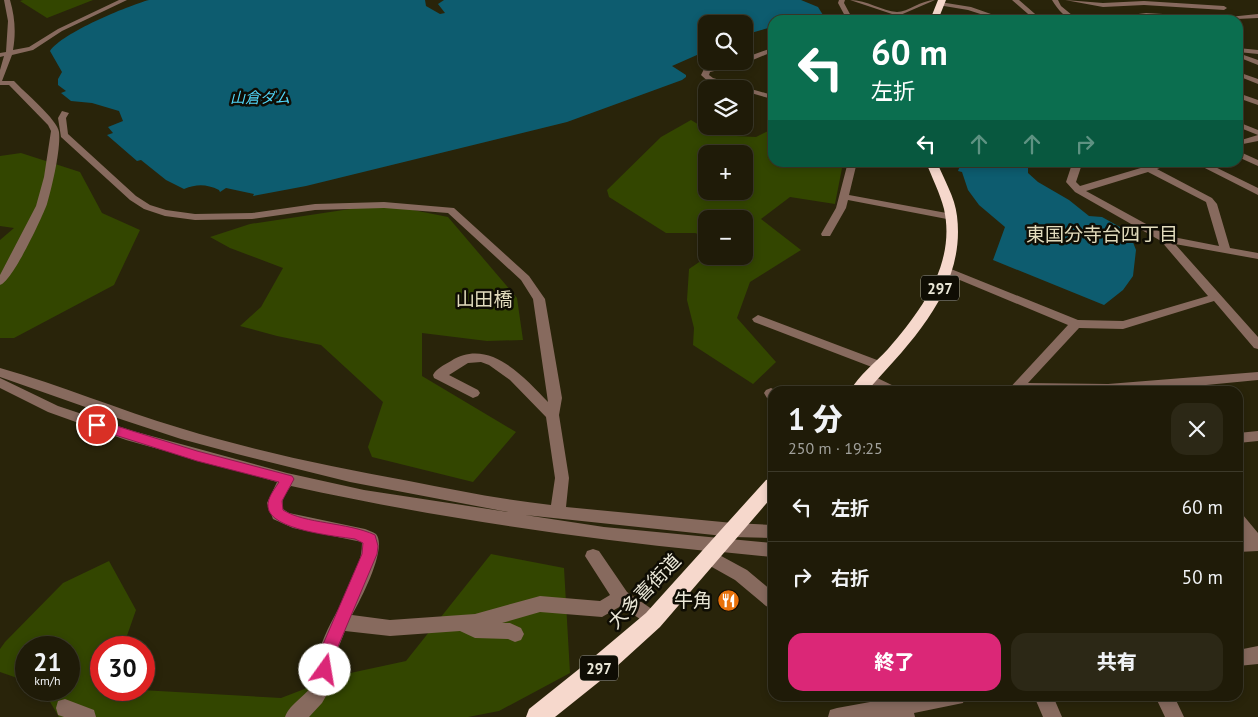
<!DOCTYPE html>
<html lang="ja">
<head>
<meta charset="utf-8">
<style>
  :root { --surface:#1f1b08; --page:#2c2816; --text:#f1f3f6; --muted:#a1a19c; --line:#3c3929; --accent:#db2777 }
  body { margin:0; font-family:"PT Sans","Noto Sans JP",sans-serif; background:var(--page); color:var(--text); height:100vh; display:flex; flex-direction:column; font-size:19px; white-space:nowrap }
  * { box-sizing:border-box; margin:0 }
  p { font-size:16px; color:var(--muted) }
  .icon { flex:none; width:28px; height:28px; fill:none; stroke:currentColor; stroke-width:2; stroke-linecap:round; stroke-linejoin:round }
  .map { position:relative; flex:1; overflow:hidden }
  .side { position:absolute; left:768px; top:386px; width:475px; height:315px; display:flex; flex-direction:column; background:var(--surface); border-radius:15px; box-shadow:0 2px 8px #0003,0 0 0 1px var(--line) }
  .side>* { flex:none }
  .guide { position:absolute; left:768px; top:15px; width:475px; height:152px; border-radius:15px; box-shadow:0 2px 8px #0003,0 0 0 1px var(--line); background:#0b6e4f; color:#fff; overflow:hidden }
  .tools { position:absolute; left:698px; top:15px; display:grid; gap:10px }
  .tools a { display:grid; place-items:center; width:55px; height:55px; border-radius:10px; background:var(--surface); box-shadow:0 2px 8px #0003,0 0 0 1px var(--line); font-size:25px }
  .speed { position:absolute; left:15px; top:636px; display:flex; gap:10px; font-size:25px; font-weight:700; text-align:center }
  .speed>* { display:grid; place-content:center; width:65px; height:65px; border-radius:50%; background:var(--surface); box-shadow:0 2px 8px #0003,0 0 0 1px var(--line); line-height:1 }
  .speed small { font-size:12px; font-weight:400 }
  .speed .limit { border:8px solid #d22; background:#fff; color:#111 }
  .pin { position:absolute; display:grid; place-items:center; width:42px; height:42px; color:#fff; margin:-21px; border:2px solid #fff; border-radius:50%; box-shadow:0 1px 5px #0007 }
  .me { position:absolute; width:55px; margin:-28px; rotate:13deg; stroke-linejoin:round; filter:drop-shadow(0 0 4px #0008) }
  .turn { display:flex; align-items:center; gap:18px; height:105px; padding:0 20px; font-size:22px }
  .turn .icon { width:65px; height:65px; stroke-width:2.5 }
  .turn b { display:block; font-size:35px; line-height:42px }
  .lanes { display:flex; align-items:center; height:48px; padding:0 20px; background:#0003; justify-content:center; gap:25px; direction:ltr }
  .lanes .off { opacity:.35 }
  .round { display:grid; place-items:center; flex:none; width:52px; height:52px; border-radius:15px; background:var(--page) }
  .headline { display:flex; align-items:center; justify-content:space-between; height:85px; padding:0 20px }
  h1 { font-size:30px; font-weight:800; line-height:38px }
  .primary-button { display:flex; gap:10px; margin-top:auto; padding:10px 20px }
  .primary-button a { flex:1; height:58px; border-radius:15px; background:var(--accent); color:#fff; font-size:20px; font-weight:800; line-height:58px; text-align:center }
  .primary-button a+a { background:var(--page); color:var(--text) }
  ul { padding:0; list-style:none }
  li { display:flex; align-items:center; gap:15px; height:70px; padding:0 20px; border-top:1px solid var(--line) }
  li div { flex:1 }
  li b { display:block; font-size:19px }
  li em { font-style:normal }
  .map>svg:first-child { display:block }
  .green { fill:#334600; fill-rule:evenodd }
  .water { fill:#0d5c6f }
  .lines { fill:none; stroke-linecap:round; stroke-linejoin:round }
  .minor { fill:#876a5e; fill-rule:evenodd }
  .highway { fill:#f6d8cc; fill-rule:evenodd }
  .route { fill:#db2777; stroke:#8e194d }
  .labels { text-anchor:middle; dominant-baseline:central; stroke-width:5; stroke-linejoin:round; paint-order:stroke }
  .far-water-label { font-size:15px; font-style:italic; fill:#52d8fb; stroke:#0f0d04 }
  .shield { fill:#0f0d04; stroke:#a9a698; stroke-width:1 }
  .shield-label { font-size:15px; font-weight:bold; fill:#ebe8d8 }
  .quarter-label { font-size:19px; fill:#e2dcbd; stroke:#0f0d04 }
  .near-street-label { font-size:19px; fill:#ebe8d8; stroke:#0f0d04 }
  .near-poi-label { font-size:19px; fill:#ebe8d8; stroke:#0f0d04; text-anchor:end }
</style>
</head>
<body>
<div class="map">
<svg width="1258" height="717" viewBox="0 0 1258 717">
  <rect width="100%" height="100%" fill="#29240a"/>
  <!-- green -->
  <path class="green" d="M 23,0 L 93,0 L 47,18 L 20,1 Z
    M 691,120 L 716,135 L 756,137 L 772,129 L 772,162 L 843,163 L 835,204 L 790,197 L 761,219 L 801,250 L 750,282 L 737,318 L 776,362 L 753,384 L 693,345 L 694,328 L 687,300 L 689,269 L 708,256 L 744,256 L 744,219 L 706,219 L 706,237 L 695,233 L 666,233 L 609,197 L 607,190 L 661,137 ZM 706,154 L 744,154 L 744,191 L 706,191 Z
    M 21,153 L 80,172 L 102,213 L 140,230 L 114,285 L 14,338 L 0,338 L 0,240 L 14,228 L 0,226 L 0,156 Z
    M 383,204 L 448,217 L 517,298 L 523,340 L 487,341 L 422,333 L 422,376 L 516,432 L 473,482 L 372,457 L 368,447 L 383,402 L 321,345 L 277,336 L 240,326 L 261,307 L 283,268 L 230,248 L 210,237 L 250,224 Z
    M 491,554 L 564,568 L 570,673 L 499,711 L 468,717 L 59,717 L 43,690 L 69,690 L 69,648 L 26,648 L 26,681 L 0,672 L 0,649 L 5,642 L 63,583 L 109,561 L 136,610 L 123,647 L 101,648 L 101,690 L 141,690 L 281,698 L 341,675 L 406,661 Z"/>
  <!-- water -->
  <path class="water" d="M 149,0 L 425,0 L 426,6 L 440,14 L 445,13 L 438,4 L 444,0 L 801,0 L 818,7 L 823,15 L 817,20 L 772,20 L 772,27 L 744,35 L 744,24 L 706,24 L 706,51 L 672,66 L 686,75 L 686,77 L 682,80 L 567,122 L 306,186 L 253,196 L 254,194 L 226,188 L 220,192 L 219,190 C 206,184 197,184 184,189 L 166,180 L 141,160 L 137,161 L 107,135 L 113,133 L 108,127 L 123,121 L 119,111 L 92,103 L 71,101 L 61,93 L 66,91 L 58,85 L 58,79 L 62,72 L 50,51 C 62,33 127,6 149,0 Z
    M 961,163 L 1034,163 L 1028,167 L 1028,173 L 1038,182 L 1069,200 L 1089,216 L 1102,217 L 1129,232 L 1136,250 L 1133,276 L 1123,290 L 1104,305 L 993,260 L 1005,227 L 979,205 L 968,190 L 962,172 L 958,171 Z"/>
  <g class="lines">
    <!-- minor -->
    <path class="minor" d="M 4,0 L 10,0 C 15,17 16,33 13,50 L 29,47 L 58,29 L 119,0 L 127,0 L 62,31 L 33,50 L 12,55 L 2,81 L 14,81 C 23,91 58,120 59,132 C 61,149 52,187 47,204 C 42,218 12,282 0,285 L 0,275 L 36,206 L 44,177 L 51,131 L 48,125 L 9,85 L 0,85 L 0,70 L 4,56 L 0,57 L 0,53 L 6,52 L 8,21 Z
      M 839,0 L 845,0 L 844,3 L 851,16 L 848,20 L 842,20 L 845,16 L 838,3 Z
      M 850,0 C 867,0 882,11 897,12 C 908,12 921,0 935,0 L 898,16 Z
      M 1012,0 L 1019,0 L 1042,20 L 1035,20 Z
      M 1052,0 L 1058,0 L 1061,6 L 1078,20 C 1066,20 1058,10 1052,0 Z
      M 1065,0 L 1103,3 L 1144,1 L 1224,6 L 1227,8 L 1224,10 L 1144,5 L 1103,7 Z
      M 940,2 L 971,7 L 1008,20 L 999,20 L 968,10 L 938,5 Z
      M 1146,13 L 1180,15 L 1206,20 L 1158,17 L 1109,20 L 1123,16 Z
      M 1258,14 L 1258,18 L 1216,20 L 1219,18 Z
      M 772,48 L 772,52 L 741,65 L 710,72 L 709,75 L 713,78 L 772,95 L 772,99 L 744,91 L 744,89 C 729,89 711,86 701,75 L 704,69 L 736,61 L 744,61 L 744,58 Z
      M 1238,48 L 1258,50 L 1258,54 L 1238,52 Z
      M 1238,53 L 1258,60 L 1258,65 L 1238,57 Z
      M 1238,72 L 1258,79 L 1258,84 L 1238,76 Z
      M 1238,93 L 1258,100 L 1258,105 L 1238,98 Z
      M 62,111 L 69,113 L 66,118 L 68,134 L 136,196 L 150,205 L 166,210 L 195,214 L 252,213 L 315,204 L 384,202 L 454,208 L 529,276 L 545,299 L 562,398 L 559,415 L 569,478 L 566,507 L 733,523 L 772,525 L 772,538 L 733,537 L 525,515 L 604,527 L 772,543 L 772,557 L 712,551 L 747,570 L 772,591 L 772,609 L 766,606 L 735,580 L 703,562 L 701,557 L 703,552 L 707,551 C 567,537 428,516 291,486 C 285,493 281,500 283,509 L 289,513 L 365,529 C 368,530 373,532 376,534 C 388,548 360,601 352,615 L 390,620 L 475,614 L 540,596 L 600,601 L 610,595 L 585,556 L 587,551 L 593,549 L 599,551 L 627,592 L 659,614 L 662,620 L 659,626 L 653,628 L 621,606 L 602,617 L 540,612 L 502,623 L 510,623 L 521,628 L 524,634 L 521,640 L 515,642 L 508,639 L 475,638 L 460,631 L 390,636 L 345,631 L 335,656 L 334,680 L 330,689 L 322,703 L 309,717 L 285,717 C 290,703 307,696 314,682 C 319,673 316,659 320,649 C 331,613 362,581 362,542 L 293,528 L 273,519 L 267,503 L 277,482 L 126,440 L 48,412 L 0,388 L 0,378 L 58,406 L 133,431 L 287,473 L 364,490 L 508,512 L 350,482 L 237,454 L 181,439 L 108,415 L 0,377 L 0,368 C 61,385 119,410 180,428 C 255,451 332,467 409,481 C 456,490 503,500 551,505 L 555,478 L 546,417 L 510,380 L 489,365 L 481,362 L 468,363 L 449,375 L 478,390 L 480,393 L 478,396 L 473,398 L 434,378 L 433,375 C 436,369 444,365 451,361 C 489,337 524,377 548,402 L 533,299 L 521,280 L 448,213 L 384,208 L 315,210 L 252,219 L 195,220 L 165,216 L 144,209 L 130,200 L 61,137 L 58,118 Z
      M 1238,122 L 1258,130 L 1258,141 L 1238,145 L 1238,141 L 1258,135 L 1238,127 Z
      M 1238,151 L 1258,160 L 1258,166 L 1238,157 Z
      M 848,162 L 857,162 L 849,195 L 952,214 L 957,217 L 952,220 L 848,200 L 846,208 L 830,236 L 822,236 L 821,234 L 836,208 Z
      M 1071,162 L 1080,162 L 1081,167 L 1076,182 L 1080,186 L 1161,162 L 1176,162 L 1157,169 L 1212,198 L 1217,204 L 1230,248 L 1258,253 L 1258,259 L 1175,244 L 1258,337 L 1258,349 L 1254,348 L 1214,301 L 1123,329 L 1079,328 L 1028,383 L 1108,384 L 1258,372 L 1258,380 L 1144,391 L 1007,391 L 1068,325 L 943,273 L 942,271 L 943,269 L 951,269 L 1078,320 L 1123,321 L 1208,296 L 1161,241 L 1075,192 L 1066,182 L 1071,167 ZM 1148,172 L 1206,202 L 1219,246 L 1168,236 L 1086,191 Z
      M 1193,162 L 1205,162 L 1258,188 L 1258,195 Z
      M 758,315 L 885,363 L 887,366 L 881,370 L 877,369 L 754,322 L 752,319 Z
      M 869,374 L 898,388 L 900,391 C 887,392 871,390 863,379 L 864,376 Z
      M 771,388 L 777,391 L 772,391 L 772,400 L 767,398 L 764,393 L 766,390 Z
      M 1258,431 L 1258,441 L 1238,443 L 1238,433 Z
      M 1238,514 L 1243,515 L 1258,533 L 1258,551 L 1238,552 L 1238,538 L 1243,538 L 1238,531 Z
      M 1258,646 L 1258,664 L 1238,666 L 1238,650 Z
      M 880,696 L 965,696 L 963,703 L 914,713 L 915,717 L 828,717 L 830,710 L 837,708 L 881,700 Z
      M 1034,696 L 1053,696 L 1062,717 L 1043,717 Z
      M 1155,696 L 1174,696 L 1184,717 L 1165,717 Z
      M 65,699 L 94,710 L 96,717 L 64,717 L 58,715 L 56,708 L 58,701 Z"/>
    <!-- highway -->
    <path class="highway" d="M 938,0 L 946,0 L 938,20 L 930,20 Z
      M 926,162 L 937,162 C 944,180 955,197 957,216 C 966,289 911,342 867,391 L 850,391 C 858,376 876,362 888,349 C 922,310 956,263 944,209 C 940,193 932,178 926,162 Z
      M 772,478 L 772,497 L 660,627 L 605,677 L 555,717 L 526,717 L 529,709 L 589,661 L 646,613 L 766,480 Z"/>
  </g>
  <!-- route -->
  <path class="route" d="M 97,420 L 197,451 L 292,476 L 294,479 L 282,501 L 283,510 C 305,524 347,522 375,535 L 378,546 L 377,554 L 334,656 L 331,676 L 325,678 L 319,676 L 317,670 L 318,656 L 362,554 L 363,543 L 355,539 C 335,536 270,530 268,507 C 267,498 274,490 279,482 L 197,461 L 93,428 L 91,425 L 93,422 Z"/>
  <!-- icons -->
  <defs>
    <symbol id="restaurant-disc" viewBox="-11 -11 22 22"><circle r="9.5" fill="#e8710a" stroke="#0f0d04"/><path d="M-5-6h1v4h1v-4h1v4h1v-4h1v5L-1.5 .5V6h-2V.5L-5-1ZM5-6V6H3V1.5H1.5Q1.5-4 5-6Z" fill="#fff"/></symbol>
  </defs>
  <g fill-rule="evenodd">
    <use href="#restaurant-disc" x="716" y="588" width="25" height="25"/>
  </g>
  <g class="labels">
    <!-- far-water labels -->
    <g class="far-water-label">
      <text x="260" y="97">山倉ダム</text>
    </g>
    <!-- shield labels -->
    <g class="shield">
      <rect x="921" y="275.5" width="38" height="25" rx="4"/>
      <rect x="580" y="655.5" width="38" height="25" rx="4"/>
    </g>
    <g class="shield-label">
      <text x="940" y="288">297</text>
      <text x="599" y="668">297</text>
    </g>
    <!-- quarter labels -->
    <g class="quarter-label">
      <text x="1102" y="234">東国分寺台四丁目</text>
      <text x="484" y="299">山田橋</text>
    </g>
    <!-- near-street labels -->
    <g class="near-street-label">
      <text transform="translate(644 591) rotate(-46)">大多喜街道</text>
    </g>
    <!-- near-poi labels -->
    <g class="near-poi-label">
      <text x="712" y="600">牛角</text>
    </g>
  </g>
</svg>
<div class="tools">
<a><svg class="icon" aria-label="search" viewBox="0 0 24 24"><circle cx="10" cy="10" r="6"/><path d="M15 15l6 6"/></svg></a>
<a><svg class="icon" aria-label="layers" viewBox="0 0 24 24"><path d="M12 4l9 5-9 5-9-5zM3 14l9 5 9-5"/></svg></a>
<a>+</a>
<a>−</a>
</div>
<div class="speed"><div>21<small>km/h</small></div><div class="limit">30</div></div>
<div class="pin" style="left:97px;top:425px;background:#d93025"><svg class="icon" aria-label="arrive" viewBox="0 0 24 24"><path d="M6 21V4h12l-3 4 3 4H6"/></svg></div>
<svg class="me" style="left:325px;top:670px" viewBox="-20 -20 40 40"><circle r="19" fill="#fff"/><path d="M0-13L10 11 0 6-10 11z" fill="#db2777"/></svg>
<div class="guide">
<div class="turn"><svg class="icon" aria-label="left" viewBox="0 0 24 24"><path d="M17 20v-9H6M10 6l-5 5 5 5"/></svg><div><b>60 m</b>左折</div></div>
<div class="lanes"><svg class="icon" aria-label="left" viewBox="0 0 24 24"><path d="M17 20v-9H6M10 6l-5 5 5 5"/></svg><svg class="icon off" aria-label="ahead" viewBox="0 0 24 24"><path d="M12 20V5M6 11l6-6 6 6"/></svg><svg class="icon off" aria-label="ahead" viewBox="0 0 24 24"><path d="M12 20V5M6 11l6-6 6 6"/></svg><svg class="icon off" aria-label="right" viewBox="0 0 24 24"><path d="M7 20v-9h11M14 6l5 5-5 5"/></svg></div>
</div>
<section class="side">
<div class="headline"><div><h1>1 分</h1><p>250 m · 19:25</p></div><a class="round"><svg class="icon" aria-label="close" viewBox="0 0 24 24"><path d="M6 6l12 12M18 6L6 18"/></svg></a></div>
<ul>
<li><svg class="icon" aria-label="left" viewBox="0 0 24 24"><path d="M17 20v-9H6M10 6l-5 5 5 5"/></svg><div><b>左折</b></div><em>60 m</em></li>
<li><svg class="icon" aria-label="right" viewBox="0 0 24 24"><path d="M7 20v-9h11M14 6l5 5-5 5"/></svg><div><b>右折</b></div><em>50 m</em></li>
</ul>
<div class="primary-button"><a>終了</a><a>共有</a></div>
</section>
</div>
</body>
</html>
